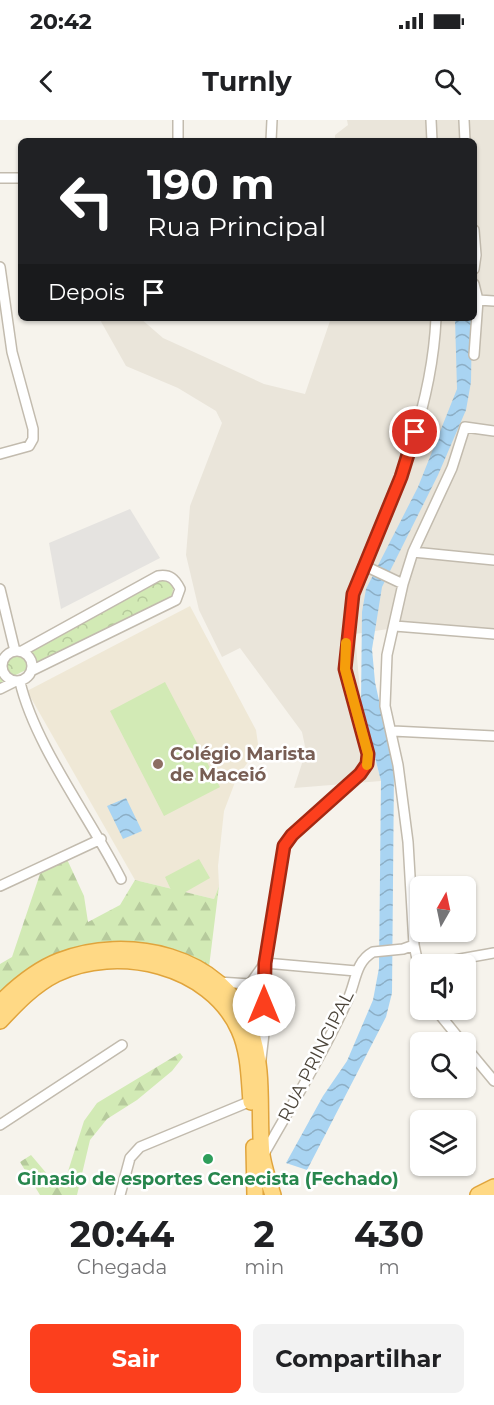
<!DOCTYPE html>
<html lang="pt">
<head>
<meta charset="utf-8">
<style>
  :root { --surface:#fff; --page:#f2f2f2; --text:#202124; --muted:#757577; --accent:#fc3f1d }
  body { margin:0; font-family:Montserrat,sans-serif; background:var(--page); color:var(--text); height:100vh; display:flex; flex-direction:column; font-size:22px; white-space:nowrap }
  * { box-sizing:border-box; margin:0 }
  p { font-size:20px; color:var(--muted) }
  .icon { flex:none; width:33px; height:33px; fill:none; stroke:currentColor; stroke-width:2; stroke-linecap:round; stroke-linejoin:round }
  .map { position:relative; height:1075px; overflow:hidden }
  .side { display:flex; flex-direction:column; background:var(--surface); flex:1 }
  .side>* { flex:none }
  .banner { position:absolute; left:18px; top:18px; width:459px; height:183px; border-radius:9px; box-shadow:0 2px 4px #0004; background:#202124; color:#fff; overflow:hidden }
  .needle { width:39px; rotate:9deg }
  .controls { position:absolute; left:410px; top:756px; display:grid; gap:12px }
  .controls a { display:grid; place-items:center; width:66px; height:66px; border-radius:9px; background:var(--surface); box-shadow:0 2px 4px #0004; font-size:30px }
  .pin { position:absolute; display:grid; place-items:center; width:51px; height:51px; color:#fff; margin:-26px; border:3px solid #fff; border-radius:50%; box-shadow:0 2px 6px #0007 }
  .me { position:absolute; width:66px; margin:-33px; rotate:0deg; stroke-linejoin:round; filter:drop-shadow(0 0 4px #0008) }
  .turn { display:flex; align-items:center; gap:21px; height:126px; padding:0 30px; font-size:27px }
  .turn .icon { width:78px; height:78px; stroke-width:2.5 }
  .turn b { display:block; font-size:42px; line-height:51px }
  .then { display:flex; align-items:center; height:57px; padding:0 30px; background:#0003; gap:12px; font-size:22px }
  .eta { display:flex; justify-content:space-evenly; align-items:center; height:102px; text-align:center }
  .eta b { font-size:36px; font-weight:700; line-height:42px }
  .button { display:flex; gap:12px; margin-top:auto; padding:12px 30px }
  .button a { flex:1; height:69px; border-radius:9px; background:var(--accent); color:#fff; font-size:24px; font-weight:700; line-height:69px; text-align:center }
  .button a+a { background:var(--page); color:var(--text) }
  .status { display:flex; justify-content:space-between; align-items:center; height:42px; padding:0 30px; background:var(--surface); direction:ltr }
  .status svg { height:16px; fill:currentColor }
  header { display:flex; justify-content:space-between; align-items:center; height:78px; padding:0 30px; background:var(--surface); font-size:27px; font-weight:700 }
  .map>svg:first-child { display:block }
  .residential { fill:#eae5da }
  .education { fill:#efe8d6 }
  .grass { fill:#d2eab5 }
  .forest { fill:url(#forest-firs) }
  .park { fill:url(#park-crowns) }
  .parking { fill:#e5e3e0 }
  .water { fill:url(#water-waves) }
  .lines { fill:none; stroke-linecap:round; stroke-linejoin:round }
  .minor-casing { stroke:#c2bbae; stroke-width:12 }
  .trunk-casing { stroke:#e0a43c; stroke-width:18 }
  .minor { stroke:#fff; stroke-width:9 }
  .trunk { stroke:#ffd985; stroke-width:15 }
  .route-casing { stroke:#a42913; stroke-width:15 }
  .route { stroke:#fc3f1d; stroke-width:10 }
  .slow { stroke:#f59e0b; stroke-width:10 }
  .education-dot { fill:#8d6e63; stroke:#fff; stroke-width:2 }
  .leisure-dot { fill:#2e9e5b; stroke:#fff; stroke-width:2 }
  .labels { text-anchor:middle; dominant-baseline:central; stroke-width:5; stroke-linejoin:round; paint-order:stroke }
  .education-label { font-size:18px; font-weight:bold; fill:#785e54; stroke:#fff; text-anchor:start }
  .street-label { font-size:18px; fill:#4b4439; stroke:#fff }
  .leisure-label { font-size:18px; font-weight:bold; fill:#27864d; stroke:#fff }
</style>
</head>
<body>
<div class="status"><b>20:42</b><svg viewBox="0 0 49 12"><path d="M0 12V9h3v3zM5 12V6h3v6zM10 12V3h3v9zM15 12V0h3v12zM26 1h20v11H26zM47 4h2v5h-2z"/></svg></div>
<header><svg class="icon" aria-label="back" viewBox="0 0 24 24"><path d="M15 5l-7 7 7 7"/></svg>Turnly<svg class="icon" aria-label="search" viewBox="0 0 24 24"><circle cx="10" cy="10" r="6"/><path d="M15 15l6 6"/></svg></header>
<div class="map">
<svg width="494" height="1075" viewBox="0 0 494 1075">
  <defs>
    <pattern id="forest-firs" width="22" height="20" patternUnits="userSpaceOnUse" patternTransform="scale(1.5)"><rect width="22" height="20" fill="#d2eab5"/><path d="M5 1l3.5 6h-7zM16 11l3.5 6h-7z" fill="#b6ca9c"/></pattern>
    <pattern id="park-crowns" width="20" height="18" patternUnits="userSpaceOnUse" patternTransform="scale(1.5)"><rect width="20" height="18" fill="#d2eab5"/><path d="M2 6a3 3 0 1 1 6 0M12 15a3 3 0 1 1 6 0" fill="none" stroke="#b6ca9c"/></pattern>
    <pattern id="water-waves" width="16" height="10" patternUnits="userSpaceOnUse" patternTransform="scale(1.5)"><rect width="16" height="10" fill="#a9d4f2"/><path d="M0 5q4-4 8 0t8 0" fill="none" stroke="#8caec5"/></pattern>
  </defs>
  <rect width="100%" height="100%" fill="#f6f3ec"/>
  <!-- residential -->
  <path class="residential" d="M 347,0 L 494,0 L 494,517 L 388,509 L 355,514 L 361,583 L 381,661 L 294,668 L 306,631 L 302,612 L 240,528 L 222,537 L 199,490 L 186,435 L 190,386 L 222,303 L 216,291 L 178,268 L 126,246 L 99,198 L 140,198 L 163,218 L 264,264 L 305,274 L 331,198 L 474,198 L 474,21 L 335,21 L 335,15 L 348,5 Z"/>
  <!-- education -->
  <path class="education" d="M 190,486 L 256,610 L 258,624 L 257,630 L 237,657 L 224,691 L 218,746 L 219,766 L 214,779 L 135,760 L 27,571 Z"/>
  <!-- grass -->
  <path class="grass" d="M 165,562 L 220,667 L 164,696 L 110,591 Z
    M 199,739 L 210,758 L 182,774 L 172,772 L 165,757 Z"/>
  <!-- forest -->
  <path class="forest" d="M 65,735 L 84,776 L 88,802 L 120,785 L 135,760 L 214,779 L 219,766 L 208,855 L 142,830 L 0,882 L 0,844 L 12,837 L 40,754 Z
    M 180,933 L 183,937 L 172,951 L 137,980 L 107,999 L 90,1020 L 77,1075 L 40,1075 L 20,1042 L 31,1035 L 58,1067 L 64,1064 L 84,1001 L 97,983 Z"/>
  <!-- park -->
  <path class="park" d="M 157,457 L 167,458 L 174,463 L 172,476 L 0,563 L 0,538 Z"/>
  <!-- parking -->
  <path class="parking" d="M 130,389 L 160,438 L 61,489 L 49,423 Z"/>
  <!-- water -->
  <path class="water" d="M 455,198 L 472,198 L 471,262 L 466,290 L 438,355 L 382,467 L 372,529 L 375,562 L 394,650 L 392,873 L 386,897 L 307,1050 L 286,1043 L 323,976 L 347,941 L 373,880 L 379,848 L 381,661 L 361,583 L 362,492 L 366,469 L 418,367 L 457,269 Z
    M 126,678 L 142,711 L 123,719 L 107,686 Z"/>
  <g class="lines">
    <defs>
      <path id="minor" d="M 178,0 L 178,21
        M 431,0 L 432,21
        M 464,0 L 465,21
        M 271,21 L 272,0
        M 0,58 L 21,58
        M 474,110 L 476,135 L 474,149
        M 0,147 L 12,232 L 33,309 L 33,319 L 29,326 L 0,334
        M 478,180 L 494,181
        M 474,235 L 478,180 L 474,164
        M 413,432 L 494,440
        M 365,446 L 403,464
        M 0,469 L 15,531
        M 395,506 L 494,514
        M2 546a15 15 0 1 1 30 0a15 15 0 1 1-30 0Z
        M 22,531 L 158,456 C 170,454 175,459 180,469 L 176,480 L 33,550
        M 20,562 C 35,626 91,699 121,759
        M 0,569 L 14,562
        M 393,611 L 494,616
        M 0,766 L 101,719
        M 432,844 L 494,833
        M 420,853 L 414,825 L 408,722 L 398,645 L 385,586 L 387,535 L 403,464 L 413,432 L 452,348 L 465,307 L 494,311
        M 218,862 L 250,864 L 265,843 L 356,851
        M 436,890 L 462,922
        M 465,926 L 494,961
        M 261,939 L 265,905 L 265,843 L 284,726 L 292,715 L 360,654 L 367,644 L 367,634 L 345,549 L 353,474 C 390,385 432,295 436,198
        M 0,1005 L 122,925
        M 264,1034 C 293,983 324,932 348,879 C 356,862 355,842 373,832 L 403,829 L 414,825
        M 120,1075 L 130,1038 L 140,1027 L 251,981"/>
      <path id="trunk" d="M 0,883 C 18,865 36,850 59,841 C 126,814 224,834 250,909 C 265,950 258,992 262,1035 C 264,1048 269,1063 273,1075
        M 0,901 C 17,883 34,865 56,854 C 117,824 210,845 239,910 C 249,932 249,958 251,982
        M 254,1027 L 255,1075
        M 478,1075 L 494,1067"/>
    </defs>
    <!-- minor casing -->
    <use href="#minor" class="minor-casing"/>
    <!-- trunk casing -->
    <use href="#trunk" class="trunk-casing"/>
    <!-- minor -->
    <use href="#minor" class="minor"/>
    <!-- trunk -->
    <use href="#trunk" class="trunk"/>
  </g>
  <g class="lines">
    <defs>
      <path id="route" d="M 264,885 L 265,843 L 284,726 L 292,715 L 360,654 L 367,644 L 368,634 L 345,549 L 353,474 L 401,357 L 415,312"/>
    </defs>
    <!-- route casing -->
    <use href="#route" class="route-casing"/>
    <!-- route -->
    <use href="#route" class="route"/>
    <!-- slow -->
    <path class="slow" d="M 346,523 L 345,549 L 368,634 L 367,645"/>
  </g>
  <!-- markers -->
  <circle class="education-dot" cx="158" cy="644" r="6"/>
  <circle class="leisure-dot" cx="208" cy="1039" r="6"/>
  <g class="labels">
    <!-- education labels -->
    <g class="education-label">
      <text x="170" y="634">Colégio Marista<tspan x="170" dy="21">de Maceió</tspan></text>
    </g>
    <!-- street labels -->
    <g class="street-label">
      <text transform="translate(316 936) rotate(-63)">RUA PRINCIPAL</text>
    </g>
    <!-- leisure labels -->
    <g class="leisure-label">
      <text x="208" y="1059">Ginasio de esportes Cenecista (Fechado)</text>
    </g>
  </g>
</svg>
<div class="controls">
<a><svg class="needle" viewBox="-14 -14 28 28"><path d="M0-13l5 13h-10z" fill="#e53935"/><path d="M0 13l5-13h-10z" fill="#757577"/></svg></a>
<a><svg class="icon" aria-label="sound" viewBox="0 0 24 24"><path d="M4 9h4l5-4v14l-5-4H4zM17 9q2 3 0 6"/></svg></a>
<a><svg class="icon" aria-label="search" viewBox="0 0 24 24"><circle cx="10" cy="10" r="6"/><path d="M15 15l6 6"/></svg></a>
<a><svg class="icon" aria-label="layers" viewBox="0 0 24 24"><path d="M12 4l9 5-9 5-9-5zM3 14l9 5 9-5"/></svg></a>
</div>
<div class="pin" style="left:415px;top:312px;background:#d93025"><svg class="icon" aria-label="arrive" viewBox="0 0 24 24"><path d="M6 21V4h12l-3 4 3 4H6"/></svg></div>
<svg class="me" style="left:264px;top:885px" viewBox="-20 -20 40 40"><circle r="19" fill="#fff"/><path d="M0-13L10 11 0 6-10 11z" fill="#fc3f1d"/></svg>
<div class="banner">
<div class="turn"><svg class="icon" aria-label="left" viewBox="0 0 24 24"><path d="M17 20v-9H6M10 6l-5 5 5 5"/></svg><div><b>190 m</b>Rua Principal</div></div>
<div class="then">Depois<svg class="icon" aria-label="arrive" viewBox="0 0 24 24"><path d="M6 21V4h12l-3 4 3 4H6"/></svg></div>
</div>
</div>
<section class="side">
<div class="eta">
<div><b>20:44</b><p>Chegada</p></div>
<div><b>2</b><p>min</p></div>
<div><b>430</b><p>m</p></div>
</div>
<div class="button"><a>Sair</a><a>Compartilhar</a></div>
</section>
</body>
</html>
